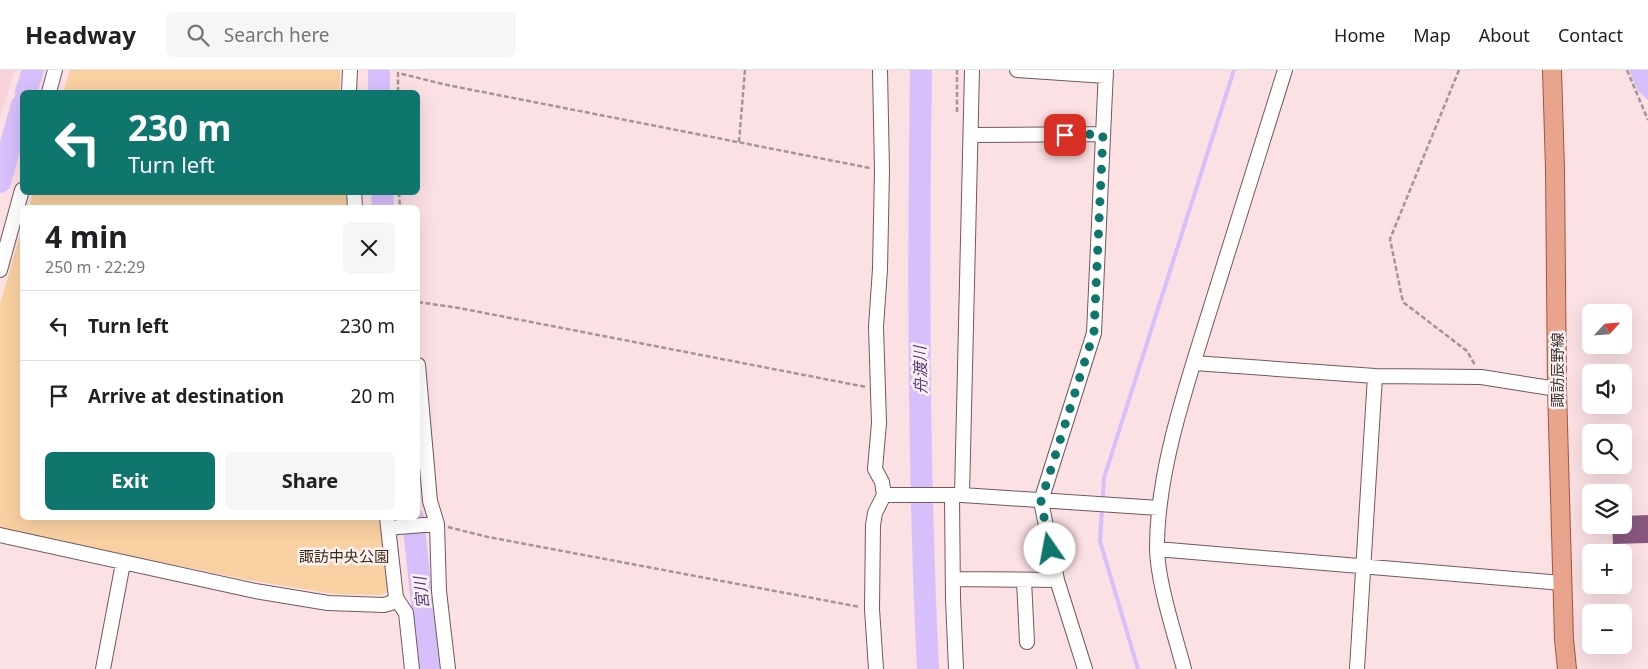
<!DOCTYPE html>
<html lang="en">
<head>
<meta charset="utf-8">
<style>
  :root { --surface:#fff; --page:#f6f6f6; --text:#202124; --muted:#757577; --line:#e0e0e0; --accent:#0f766e }
  body { margin:0; font-family:"Noto Sans","Noto Sans JP",sans-serif; background:var(--page); color:var(--text); height:100vh; display:flex; flex-direction:column; font-size:19px; white-space:nowrap }
  * { box-sizing:border-box; margin:0 }
  p { font-size:16px; color:var(--muted) }
  .icon { flex:none; width:28px; height:28px; fill:none; stroke:currentColor; stroke-width:2; stroke-linecap:round; stroke-linejoin:round }
  .map { position:relative; flex:1; overflow:hidden }
  .side { position:absolute; left:20px; top:135px; width:400px; height:315px; display:flex; flex-direction:column; background:var(--surface); border-radius:8px; box-shadow:0 5px 20px #0002 }
  .side>* { flex:none }
  .top-card { position:absolute; left:20px; top:20px; width:400px; height:105px; border-radius:8px; box-shadow:0 5px 20px #0002; background:#0f766e; color:#fff; overflow:hidden }
  .needle { width:32px; rotate:64deg }
  .controls { position:absolute; left:1582px; top:234px; display:grid; gap:10px }
  .controls a { display:grid; place-items:center; width:50px; height:50px; border-radius:8px; background:var(--surface); box-shadow:0 5px 20px #0002; font-size:25px }
  .pin { position:absolute; display:grid; place-items:center; width:42px; height:42px; color:#fff; margin:-21px; border-radius:10px; box-shadow:0 2px 8px #0006 }
  .me { position:absolute; width:55px; margin:-28px; rotate:348deg; stroke-linejoin:round; filter:drop-shadow(0 0 4px #0008) }
  .turn { display:flex; align-items:center; gap:18px; height:105px; padding:0 25px; font-size:22px }
  .turn .icon { width:65px; height:65px; stroke-width:2.5 }
  .turn b { display:block; font-size:35px; line-height:42px }
  .round { display:grid; place-items:center; flex:none; width:52px; height:52px; border-radius:8px; background:var(--page) }
  .overview { display:flex; align-items:center; justify-content:space-between; height:85px; padding:0 25px }
  h1 { font-size:30px; font-weight:700; line-height:38px }
  .action { display:flex; gap:10px; margin-top:auto; padding:10px 25px }
  .action a { flex:1; height:58px; border-radius:8px; background:var(--accent); color:#fff; font-size:20px; font-weight:700; line-height:58px; text-align:center }
  .action a+a { background:var(--page); color:var(--text) }
  ul { padding:0; list-style:none }
  li { display:flex; align-items:center; gap:15px; height:70px; padding:0 25px; border-top:1px solid var(--line) }
  li div { flex:1 }
  li b { display:block; font-size:19px }
  li em { font-style:normal }
  header { display:flex; align-items:center; gap:30px; box-sizing:border-box; height:70px; padding:0 25px; background:var(--surface); border-bottom:1px solid var(--line) }
  header strong { font-size:24px }
  nav { display:flex; gap:28px; margin-inline-start:auto; font-size:18px }
  .search { width:350px; height:45px; background:var(--page); display:flex; align-items:center; gap:12px; box-sizing:border-box; padding:0 18px; border-radius:8px; color:var(--muted); font-size:19px }
  .map>svg:first-child { display:block }
  .built { fill:#f7d3d9 }
  .green { fill:#f9d0a1 }
  .water { fill:#d7bffb }
  .lines { fill:none; stroke-linecap:round; stroke-linejoin:round }
  .stream { stroke:#d7bffb; stroke-width:4 }
  .river { stroke:#d7bffb; stroke-width:22 }
  .building { fill:#8a587f }
  .minor-casing { stroke:#71595d; stroke-width:16 }
  .major-casing { stroke:#a3563e; stroke-width:20 }
  .path { stroke:#a69395; stroke-width:2.5; stroke-dasharray:5 2.5; stroke-linecap:butt }
  .minor { stroke:#fff; stroke-width:14 }
  .major { stroke:#e8a48d; stroke-width:18 }
  .route { stroke:#0f766e; stroke-width:9; stroke-dasharray:0 16.2 }
  .labels { text-anchor:middle; dominant-baseline:central; stroke-width:5; stroke-linejoin:round; paint-order:stroke }
  .street-label { font-size:15px; fill:#403637; stroke:#fdf2f3 }
  .park-label { font-size:15px; fill:#3e2b13; stroke:#fdf2f3 }
  .water-label { font-size:16px; font-style:italic; fill:#58377d; stroke:#fdf2f3 }
</style>
</head>
<body>
<header>
<strong>Headway</strong>
<div class="search"><svg class="icon" aria-label="search" viewBox="0 0 24 24"><circle cx="10" cy="10" r="6"/><path d="M15 15l6 6"/></svg>Search here</div>
<nav><a>Home</a><a>Map</a><a>About</a><a>Contact</a></nav>
</header>
<div class="map">
<svg width="1648" height="599" viewBox="0 0 1648 599">
  <rect width="100%" height="100%" fill="#fbe0e4"/>
  <!-- built -->
  <path class="built" d="M 0,0 L 15,0 L 0,47 Z"/>
  <!-- green -->
  <path class="green" d="M 70,0 L 340,0 L 340,22 L 63,22 Z
    M 33,123 L 346,122 L 347,137 L 29,137 Z
    M 22,159 L 22,448 L 379,448 L 388,520 L 382,525 L 336,524 L 248,510 L 0,459 L 0,234 Z"/>
  <!-- water -->
  <path class="water" d="M 1629,0 L 1648,0 L 1648,30 L 1638,21 Z"/>
  <g class="lines">
    <!-- stream -->
    <path class="stream" d="M 1138,599 L 1100,471 L 1104,408 L 1234,0"/>
    <!-- river -->
    <path class="river" d="M 921,0 C 918,200 918,399 928,599
      M 26,22 L 33,0
      M 379,22 L 379,0
      M 0,112 L 22,35
      M 382,122 L 383,138
      M 413,448 L 429,599"/>
  </g>
  <!-- building -->
  <path class="building" d="M 1648,445 L 1648,473 L 1613,474 L 1612,455 L 1624,455 L 1624,446 Z"/>
  <g class="lines">
    <defs>
      <path id="minor" d="M 1017,0 L 1106,6
        M 49,22 L 55,0
        M 349,22 L 350,0
        M 971,65 L 1103,64
        M 354,122 L 355,138
        M 0,200 L 22,120
        M 1194,293 L 1375,306 L 1481,307 L 1557,319
        M 418,295 L 430,431 L 437,454 L 439,521 L 448,599
        M 884,425 L 962,425 L 1159,438
        M 962,425 L 972,0
        M 952,426 L 953,529 L 956,599
        M 389,459 L 398,457 L 437,454
        M 0,465 L 255,521 L 328,533 L 384,535 L 391,533 L 396,528 L 387,448
        M 1157,479 L 1562,513
        M 953,509 L 1057,510
        M 1024,510 L 1027,572
        M 396,528 L 406,543 L 412,599
        M 103,599 L 123,493
        M 876,599 L 872,539 L 873,455 L 875,443 L 884,425 L 882,412 L 875,399 L 879,353 L 876,257 L 880,199 L 882,100 L 880,0
        M 1085,599 L 1057,510 L 1041,431 L 1094,263 L 1106,0
        M 1184,599 C 1175,565 1157,511 1157,477 C 1157,402 1186,317 1208,246 C 1234,164 1260,82 1285,0
        M 1357,599 L 1375,306"/>
      <path id="major" d="M 1552,0 L 1555,99 L 1557,319 L 1564,569 L 1567,599"/>
    </defs>
    <!-- minor casing -->
    <use href="#minor" class="minor-casing"/>
    <!-- major casing -->
    <use href="#major" class="major-casing"/>
    <!-- path -->
    <path class="path" d="M 1459,0 L 1390,169 L 1403,232 L 1467,281 L 1475,295
      M 1627,0 L 1648,50
      M 398,22 L 398,3 L 447,15 L 870,98
      M 957,42 L 957,0
      M 739,72 L 745,0
      M 399,122 L 400,138
      M 418,232 L 459,238 L 866,317
      M 448,457 L 488,467 L 860,537"/>
    <!-- minor -->
    <use href="#minor" class="minor"/>
    <!-- major -->
    <use href="#major" class="major"/>
  </g>
  <g class="lines">
    <!-- route -->
    <path class="route" d="M 1050,479 L 1041,431 L 1094,262 L 1103,64 L 1065,65"/>
  </g>
  <g class="labels">
    <!-- street labels -->
    <g class="street-label">
      <text transform="translate(1557 300) rotate(-90)">諏訪辰野線</text>
    </g>
    <!-- park labels -->
    <g class="park-label">
      <text x="344" y="486">諏訪中央公園</text>
    </g>
    <!-- water labels -->
    <g class="water-label">
      <text transform="translate(920 300) rotate(-91)">舟渡川</text>
      <text transform="translate(421 523) rotate(-96)">宮川</text>
    </g>
  </g>
</svg>
<div class="controls">
<a><svg class="needle" viewBox="-14 -14 28 28"><path d="M0-13l5 13h-10z" fill="#e53935"/><path d="M0 13l5-13h-10z" fill="#757577"/></svg></a>
<a><svg class="icon" aria-label="sound" viewBox="0 0 24 24"><path d="M4 9h4l5-4v14l-5-4H4zM17 9q2 3 0 6"/></svg></a>
<a><svg class="icon" aria-label="search" viewBox="0 0 24 24"><circle cx="10" cy="10" r="6"/><path d="M15 15l6 6"/></svg></a>
<a><svg class="icon" aria-label="layers" viewBox="0 0 24 24"><path d="M12 4l9 5-9 5-9-5zM3 14l9 5 9-5"/></svg></a>
<a>+</a>
<a>−</a>
</div>
<div class="pin" style="left:1065px;top:65px;background:#d93025"><svg class="icon" aria-label="arrive" viewBox="0 0 24 24"><path d="M6 21V4h12l-3 4 3 4H6"/></svg></div>
<svg class="me" style="left:1050px;top:479px" viewBox="-20 -20 40 40"><circle r="19" fill="#fff"/><path d="M0-13L10 11 0 6-10 11z" fill="#0f766e"/></svg>
<div class="top-card">
<div class="turn"><svg class="icon" aria-label="left" viewBox="0 0 24 24"><path d="M17 20v-9H6M10 6l-5 5 5 5"/></svg><div><b>230 m</b>Turn left</div></div>
</div>
<section class="side">
<div class="overview"><div><h1>4 min</h1><p>250 m · 22:29</p></div><a class="round"><svg class="icon" aria-label="close" viewBox="0 0 24 24"><path d="M6 6l12 12M18 6L6 18"/></svg></a></div>
<ul>
<li><svg class="icon" aria-label="left" viewBox="0 0 24 24"><path d="M17 20v-9H6M10 6l-5 5 5 5"/></svg><div><b>Turn left</b></div><em>230 m</em></li>
<li><svg class="icon" aria-label="arrive" viewBox="0 0 24 24"><path d="M6 21V4h12l-3 4 3 4H6"/></svg><div><b>Arrive at destination</b></div><em>20 m</em></li>
</ul>
<div class="action"><a>Exit</a><a>Share</a></div>
</section>
</div>
</body>
</html>
